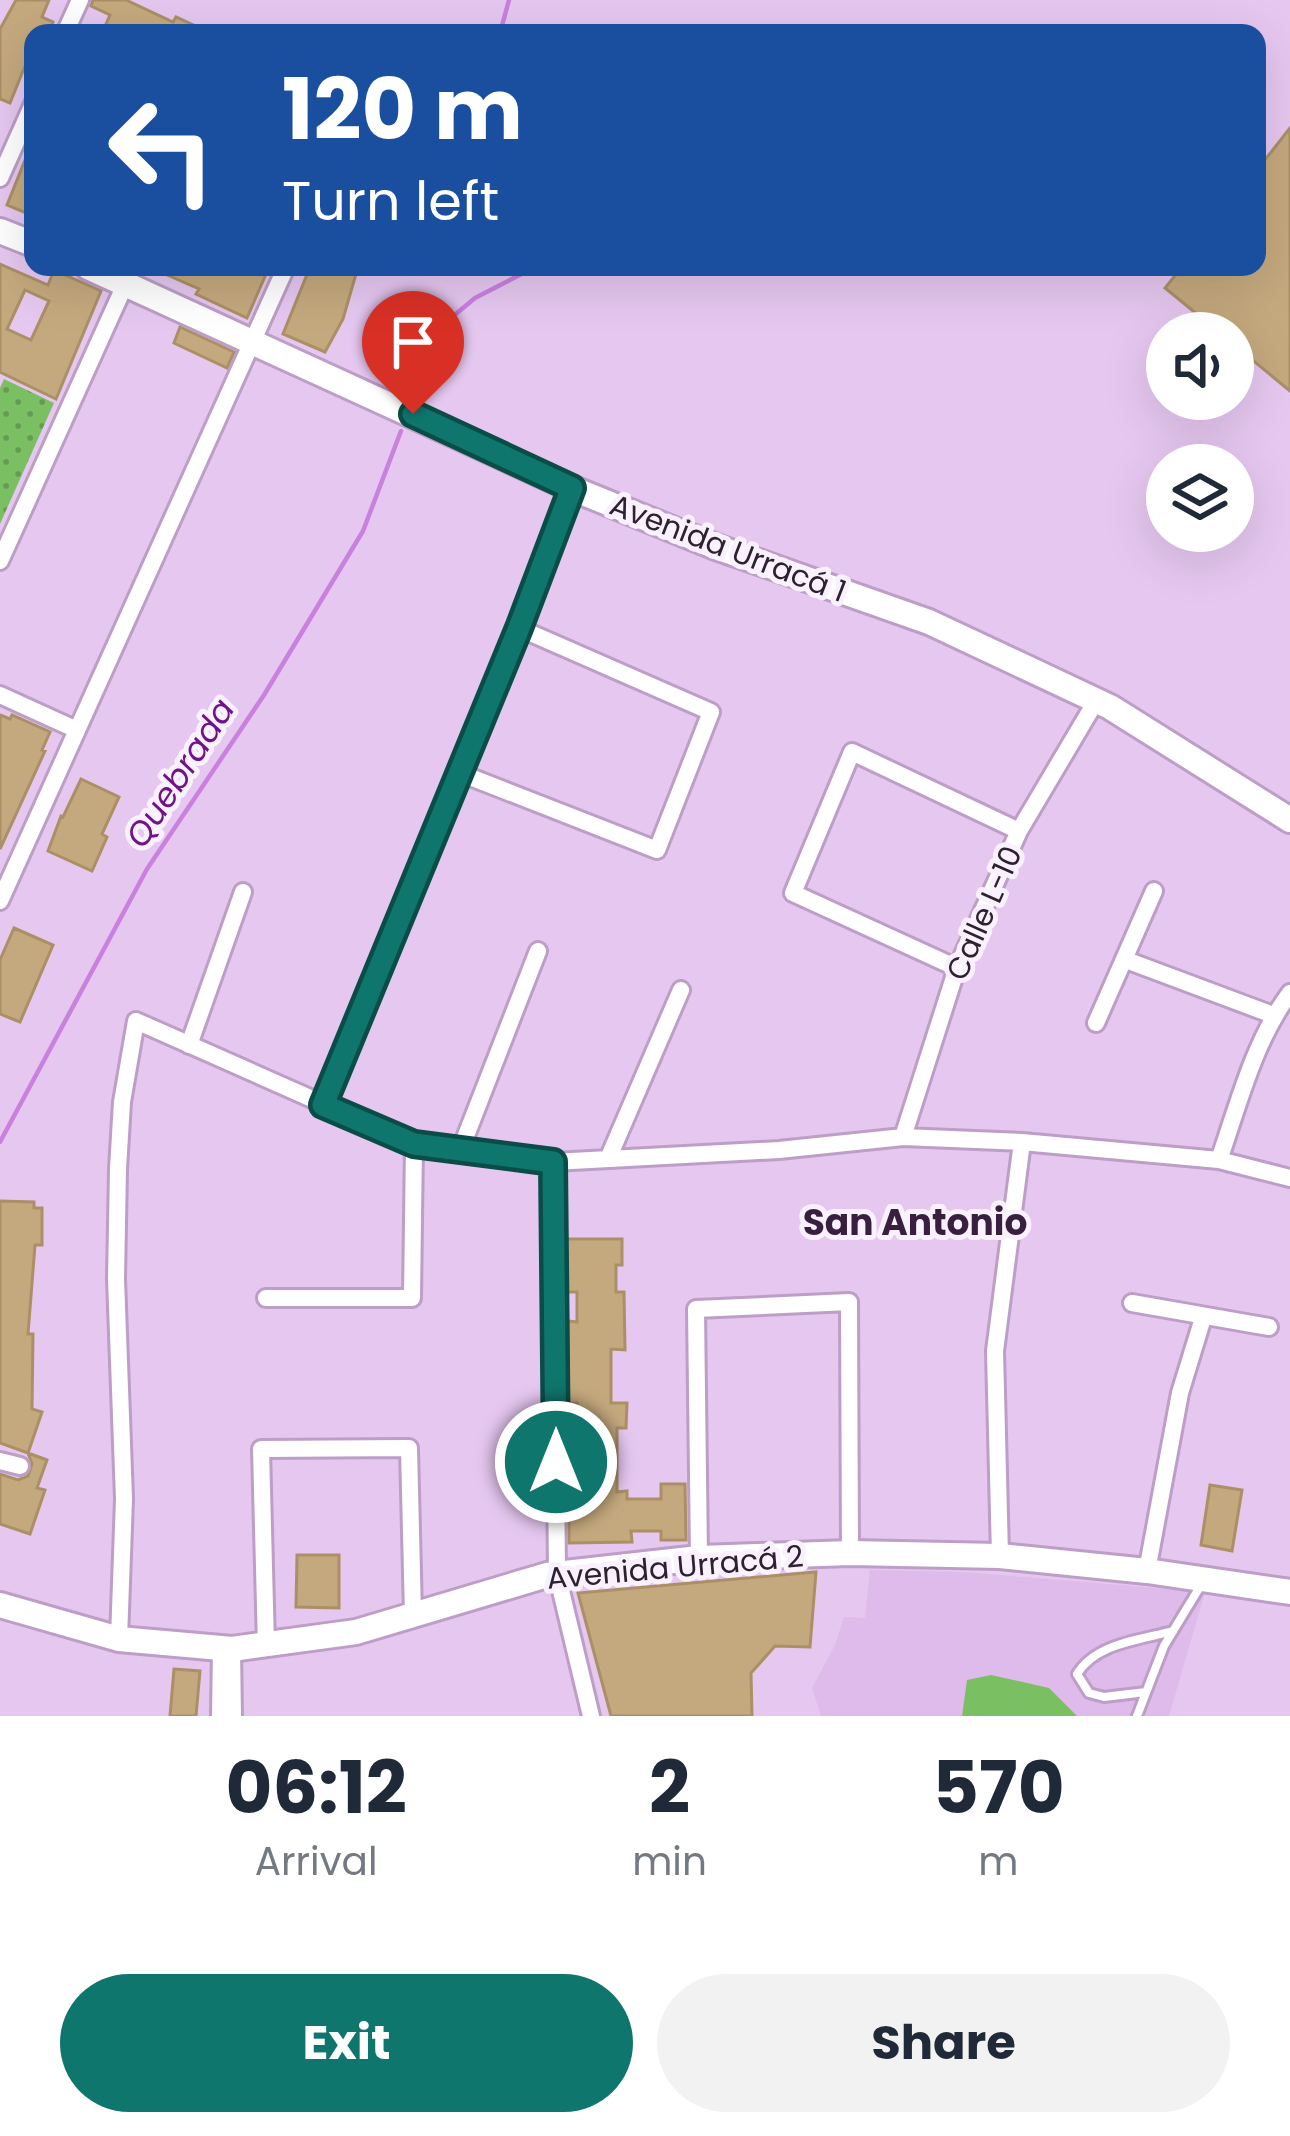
<!DOCTYPE html>
<html lang="en">
<head>
<meta charset="utf-8">
<style>
  :root { --surface:#fff; --page:#f2f2f3; --text:#1f2937; --muted:#747a83; --accent:#0f766e }
  body { margin:0; font-family:Poppins,sans-serif; background:var(--page); color:var(--text); height:100vh; display:flex; flex-direction:column; font-size:45px; white-space:nowrap }
  * { box-sizing:border-box; margin:0 }
  p { font-size:39px; color:var(--muted) }
  .icon { flex:none; width:66px; height:66px; fill:none; stroke:currentColor; stroke-width:2; stroke-linecap:round; stroke-linejoin:round }
  .map { position:relative; height:1716px; overflow:hidden }
  .details { display:flex; flex-direction:column; background:var(--surface); flex:1 }
  .details>* { flex:none }
  .hud { position:absolute; left:24px; top:24px; width:1242px; height:252px; border-radius:24px; box-shadow:0 12px 48px #0002; background:#1a4fa0; color:#fff; overflow:hidden }
  .controls { position:absolute; left:1146px; top:312px; display:grid; gap:24px }
  .controls a { display:grid; place-items:center; width:108px; height:108px; border-radius:50%; background:var(--surface); box-shadow:0 12px 48px #0002; font-size:60px }
  .pin { position:absolute; display:grid; place-items:center; width:102px; height:102px; color:#fff; margin:-123px -51px; border-radius:50% 50% 50% 0; rotate:-45deg; box-shadow:0 0 12px #0007 }
  .pin .icon { rotate:45deg }
  .me { position:absolute; width:132px; margin:-66px; rotate:0deg; stroke-linejoin:round; filter:drop-shadow(0 0 9px #0008) }
  .turn { display:flex; align-items:center; gap:42px; height:252px; padding:0 60px; font-size:54px }
  .turn .icon { width:156px; height:156px; stroke-width:2.5 }
  .turn b { display:block; font-size:84px; line-height:102px }
  .eta { display:flex; justify-content:space-evenly; align-items:center; height:204px; text-align:center }
  .eta b { font-size:72px; font-weight:700; line-height:84px }
  .button { display:flex; gap:24px; margin-top:auto; padding:24px 60px }
  .button a { flex:1; height:138px; border-radius:72px; background:var(--accent); color:#fff; font-size:48px; font-weight:700; line-height:138px; text-align:center }
  .button a+a { background:var(--page); color:var(--text) }
  .map>svg:first-child { display:block }
  .built { fill:#debbea }
  .green { fill:url(#green-dots) }
  .pitch { fill:#7abf61 }
  .lines { fill:none; stroke-linecap:round; stroke-linejoin:round }
  .stream { stroke:#c981df; stroke-width:4.5 }
  .building { fill:#c5a97e; stroke:#ab9066; stroke-width:3; fill-rule:evenodd }
  .lane-casing { stroke:#bc9ec6; stroke-width:14 }
  .street-casing { stroke:#bc9ec6; stroke-width:22 }
  .secondary-casing { stroke:#bc9ec6; stroke-width:30 }
  .lane { stroke:#fff; stroke-width:8 }
  .street { stroke:#fff; stroke-width:16 }
  .secondary { stroke:#fff; stroke-width:24 }
  .route-casing { stroke:#0a4d48; stroke-width:30 }
  .route { stroke:#0f766e; stroke-width:21 }
  .labels { text-anchor:middle; dominant-baseline:central; stroke-width:10; stroke-linejoin:round; paint-order:stroke }
  .street-label { font-size:30px; fill:#2d2131; stroke:#faf1fe }
  .water-label { font-size:33px; font-style:italic; fill:#701288; stroke:#faf1fe }
  .quarter-label { font-size:36px; font-weight:bold; fill:#381f40; stroke:#faf1fe }
</style>
</head>
<body>
<div class="map">
<svg width="1290" height="1716" viewBox="0 0 1290 1716">
  <defs>
    <pattern id="green-dots" width="8" height="8" patternUnits="userSpaceOnUse" patternTransform="scale(3)"><rect width="8" height="8" fill="#7abf61"/><path d="M2 2h.1M6 6h.1" fill="none" stroke="#649b51" stroke-width="1.8" stroke-linecap="round"/></pattern>
  </defs>
  <rect width="100%" height="100%" fill="#e6c7f0"/>
  <!-- built -->
  <path class="built" d="M 870,1570 L 965,1572 L 1205,1592 L 1169,1716 L 821,1716 L 812,1688 L 835,1645 L 844,1617 L 865,1618 Z"/>
  <!-- green -->
  <path class="green" d="M 4,379 L 54,403 L 0,524 L 0,388 Z"/>
  <!-- pitch -->
  <path class="pitch" d="M 991,1675 L 1049,1688 L 1077,1716 L 962,1716 L 967,1680 Z"/>
  <g class="lines">
    <!-- stream -->
    <path class="stream" d="M 500,33 L 509,0
      M 411,406 L 439,328 L 475,298 L 535,267
      M 0,1142 L 147,869 L 264,695 L 363,531 L 401,431"/>
  </g>
  <!-- building -->
  <path class="building" d="M 16,0 L 49,0 L 42,17 L 53,22 L 48,33 L 33,33 L 33,63 L 27,61 L 10,103 L 0,99 L 0,29 Z
    M 93,0 L 126,0 L 173,22 L 176,17 L 211,33 L 148,33 L 138,28 L 136,33 L 102,33 L 110,15 L 91,6 Z
    M 1290,128 L 1290,391 L 1233,344 L 1233,333 L 1220,333 L 1165,288 L 1182,267 L 1257,267 L 1257,170 Z
    M 33,140 L 33,216 L 7,205 Z
    M 0,264 L 48,285 L 54,270 L 101,291 L 56,399 L 0,372 ZM 25,290 L 49,301 L 31,340 L 7,329 Z
    M 149,267 L 269,267 L 247,318 L 196,294 L 199,289 Z
    M 310,267 L 358,267 L 343,319 L 325,352 L 283,334 Z
    M 180,327 L 234,352 L 227,368 L 174,343 Z
    M 0,715 L 10,719 L 12,715 L 50,732 L 42,750 L 45,751 L 0,849 Z
    M 81,779 L 119,797 L 102,834 L 107,837 L 92,871 L 48,851 L 61,816 L 63,817 Z
    M 14,928 L 53,945 L 20,1022 L 0,1014 L 0,960 Z
    M 0,1201 L 34,1202 L 34,1208 L 42,1208 L 42,1245 L 35,1245 L 28,1334 L 33,1334 L 32,1409 L 42,1412 L 28,1453 L 0,1443 Z
    M 566,1239 L 622,1239 L 622,1265 L 616,1265 L 616,1292 L 624,1292 L 625,1350 L 611,1349 L 611,1403 L 627,1403 L 626,1428 L 617,1428 L 617,1492 L 627,1491 L 627,1499 L 661,1499 L 661,1484 L 685,1484 L 686,1540 L 661,1540 L 661,1531 L 631,1531 L 632,1542 L 569,1543 L 569,1499 L 577,1499 L 577,1403 L 568,1403 L 568,1321 L 577,1322 L 577,1292 L 567,1292 Z
    M 28,1453 L 47,1460 L 37,1488 L 45,1490 L 30,1534 L 0,1524 L 0,1474 L 18,1480 L 28,1476 L 32,1464 Z
    M 1210,1485 L 1242,1490 L 1232,1551 L 1201,1545 Z
    M 297,1555 L 339,1555 L 339,1608 L 296,1607 Z
    M 816,1572 L 810,1647 L 775,1646 L 751,1673 L 752,1716 L 611,1716 L 578,1593 Z
    M 174,1669 L 200,1671 L 196,1716 L 170,1716 Z"/>
  <g class="lines">
    <defs>
      <path id="lane" d="M 1146,1692 L 1104,1697 L 1089,1693 L 1077,1674 C 1096,1643 1140,1640 1173,1631
        M 1137,1716 L 1164,1646 L 1201,1585"/>
      <path id="street" d="M 65,33 L 80,0
        M 0,178 L 33,104
        M 0,561 L 133,267
        M 0,695 L 77,730
        M 460,773 L 657,850 L 711,712 L 519,628
        M 0,901 L 286,267
        M 1126,960 L 1273,1015
        M 957,968 L 793,893 L 852,752 L 1019,831
        M 1096,1023 L 1154,891
        M 189,1045 L 243,892
        M 323,1105 L 519,628 L 571,488
        M 903,1137 L 957,968 L 1019,831 L 1096,701
        M 460,1151 L 538,951
        M 608,1159 L 681,990
        M 1219,1160 C 1239,1103 1254,1041 1290,993
        M 553,1162 L 557,1574 L 591,1716
        M 266,1298 L 412,1298 L 414,1144
        M 1132,1303 L 1269,1327
        M 0,1461 L 20,1466
        M 1000,1556 L 995,1351 L 1022,1142
        M 699,1558 L 696,1309 L 849,1302 L 850,1553
        M 1147,1571 L 1180,1393 L 1203,1318
        M 119,1639 L 124,1499 L 116,1279 L 118,1169 L 122,1102 L 136,1021 L 414,1144 L 553,1162 L 779,1150 L 903,1137 L 1022,1142 L 1219,1160 L 1290,1178
        M 266,1646 L 261,1449 L 409,1448 L 413,1615
        M 232,1649 L 233,1716
        M 220,1716 L 221,1648"/>
      <path id="secondary" d="M 0,231 L 33,244
        M 88,267 L 571,488 L 716,547 L 929,622 L 1110,707 L 1290,820
        M 0,1605 L 119,1639 L 232,1649 L 356,1632 L 547,1575 L 699,1558 L 850,1553 L 1000,1556 L 1147,1571 L 1290,1592"/>
    </defs>
    <!-- lane casing -->
    <use href="#lane" class="lane-casing"/>
    <!-- street casing -->
    <use href="#street" class="street-casing"/>
    <!-- secondary casing -->
    <use href="#secondary" class="secondary-casing"/>
    <!-- lane -->
    <use href="#lane" class="lane"/>
    <!-- street -->
    <use href="#street" class="street"/>
    <!-- secondary -->
    <use href="#secondary" class="secondary"/>
  </g>
  <g class="lines">
    <defs>
      <path id="route" d="M 413,414 L 572,488 L 519,628 L 323,1105 L 414,1144 L 553,1162 L 556,1462"/>
    </defs>
    <!-- route casing -->
    <use href="#route" class="route-casing"/>
    <!-- route -->
    <use href="#route" class="route"/>
  </g>
  <g class="labels">
    <!-- street labels -->
    <g class="street-label">
      <text transform="translate(728 548) rotate(21)">Avenida Urracá 1</text>
      <text transform="translate(984 913) rotate(-66)">Calle L-10</text>
      <text transform="translate(675 1567) rotate(-5)">Avenida Urracá 2</text>
    </g>
    <!-- water labels -->
    <g class="water-label">
      <text transform="translate(180 773) rotate(-57)">Quebrada</text>
    </g>
    <!-- quarter labels -->
    <g class="quarter-label">
      <text x="915" y="1222">San Antonio</text>
    </g>
  </g>
</svg>
<div class="controls">
<a><svg class="icon" aria-label="sound" viewBox="0 0 24 24"><path d="M4 9h4l5-4v14l-5-4H4zM17 9q2 3 0 6"/></svg></a>
<a><svg class="icon" aria-label="layers" viewBox="0 0 24 24"><path d="M12 4l9 5-9 5-9-5zM3 14l9 5 9-5"/></svg></a>
</div>
<div class="pin" style="left:413px;top:414px;background:#d93025"><svg class="icon" aria-label="arrive" viewBox="0 0 24 24"><path d="M6 21V4h12l-3 4 3 4H6"/></svg></div>
<svg class="me" style="left:556px;top:1462px" viewBox="-20 -20 40 40"><circle r="17" fill="#0f766e" stroke="#fff" stroke-width="3"/><path d="M0-11L8 9 0 5-8 9z" fill="#fff"/></svg>
<div class="hud">
<div class="turn"><svg class="icon" aria-label="left" viewBox="0 0 24 24"><path d="M17 20v-9H6M10 6l-5 5 5 5"/></svg><div><b>120 m</b>Turn left</div></div>
</div>
</div>
<section class="details">
<div class="eta">
<div><b>06:12</b><p>Arrival</p></div>
<div><b>2</b><p>min</p></div>
<div><b>570</b><p>m</p></div>
</div>
<div class="button"><a>Exit</a><a>Share</a></div>
</section>
</body>
</html>
